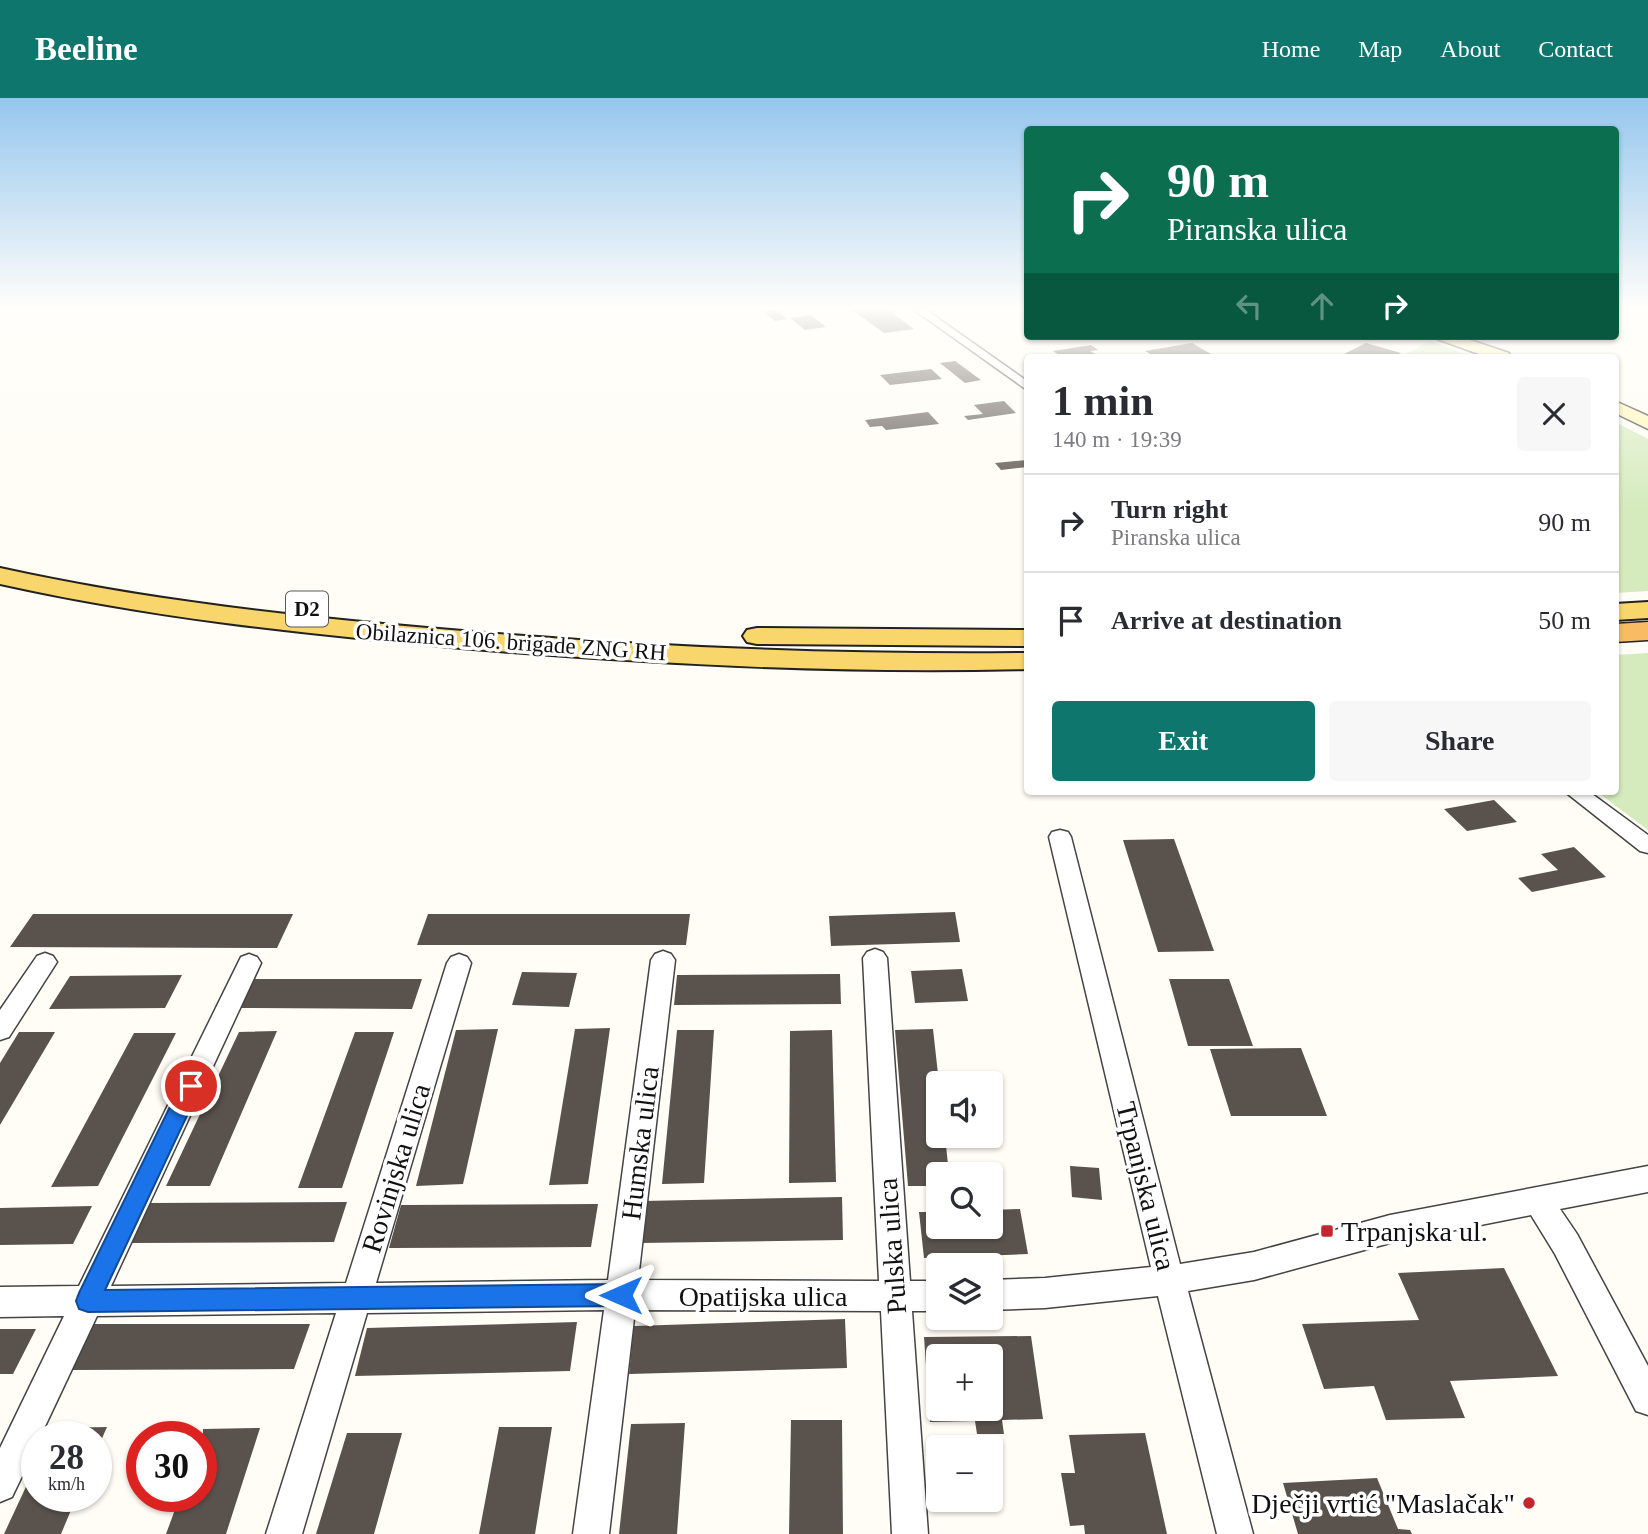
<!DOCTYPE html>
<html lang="en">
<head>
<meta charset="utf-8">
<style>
  :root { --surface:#fff; --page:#f7f7f7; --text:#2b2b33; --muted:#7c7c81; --line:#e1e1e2; --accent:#0f766e }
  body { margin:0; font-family:"Times New Roman",serif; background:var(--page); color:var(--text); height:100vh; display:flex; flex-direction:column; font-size:26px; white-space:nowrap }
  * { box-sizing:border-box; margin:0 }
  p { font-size:23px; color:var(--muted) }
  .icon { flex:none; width:38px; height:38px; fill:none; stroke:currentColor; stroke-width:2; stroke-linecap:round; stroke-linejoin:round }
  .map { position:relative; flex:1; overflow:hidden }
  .details { position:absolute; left:1024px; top:256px; width:595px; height:441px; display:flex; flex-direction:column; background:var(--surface); border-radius:7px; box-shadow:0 2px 5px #0004 }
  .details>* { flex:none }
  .hud { position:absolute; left:1024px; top:28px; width:595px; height:214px; border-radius:7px; box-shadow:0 2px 5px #0004; background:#0b6e4f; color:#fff; overflow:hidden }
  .tools { position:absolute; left:926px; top:973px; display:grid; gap:14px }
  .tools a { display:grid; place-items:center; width:77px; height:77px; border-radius:7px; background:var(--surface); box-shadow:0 2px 5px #0004; font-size:35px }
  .speed { position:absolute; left:21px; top:1323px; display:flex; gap:14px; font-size:35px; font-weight:700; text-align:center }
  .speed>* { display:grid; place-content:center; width:91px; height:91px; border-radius:50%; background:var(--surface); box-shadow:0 2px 5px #0004; line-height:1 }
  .speed small { font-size:18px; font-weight:400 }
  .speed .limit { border:10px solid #d22; background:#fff; color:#111 }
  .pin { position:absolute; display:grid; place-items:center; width:60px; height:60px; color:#fff; margin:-30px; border:4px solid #fff; border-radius:50%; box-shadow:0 2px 7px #0007 }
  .me { position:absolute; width:77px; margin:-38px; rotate:270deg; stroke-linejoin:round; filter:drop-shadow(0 0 5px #0008) }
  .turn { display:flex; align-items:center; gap:24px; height:147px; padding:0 28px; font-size:32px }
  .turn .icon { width:91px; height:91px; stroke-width:2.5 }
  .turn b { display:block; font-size:49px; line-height:60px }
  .lanes { display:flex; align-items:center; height:66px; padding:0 28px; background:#0003; justify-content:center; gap:35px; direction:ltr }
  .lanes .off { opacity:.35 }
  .round { display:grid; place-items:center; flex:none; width:74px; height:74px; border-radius:7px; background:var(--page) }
  .head { display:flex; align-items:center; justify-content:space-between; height:119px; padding:0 28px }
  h1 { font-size:42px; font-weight:600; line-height:52px }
  .action { display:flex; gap:14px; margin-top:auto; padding:14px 28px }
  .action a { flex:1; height:80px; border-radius:7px; background:var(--accent); color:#fff; font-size:28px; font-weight:600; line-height:80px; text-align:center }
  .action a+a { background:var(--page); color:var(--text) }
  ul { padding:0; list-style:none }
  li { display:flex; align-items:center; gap:21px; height:98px; padding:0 28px; border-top:2px solid var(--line) }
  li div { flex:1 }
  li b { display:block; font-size:26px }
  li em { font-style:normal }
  header { display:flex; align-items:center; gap:42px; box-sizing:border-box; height:98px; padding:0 35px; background:var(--accent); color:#fff }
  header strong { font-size:33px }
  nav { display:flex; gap:38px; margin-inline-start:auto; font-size:24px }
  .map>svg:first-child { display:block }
  .green { fill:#d5ebbd }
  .building { fill:#5a524d; fill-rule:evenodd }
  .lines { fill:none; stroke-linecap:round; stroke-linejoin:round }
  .minor-casing { stroke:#444; stroke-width:3 }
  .secondary-casing { stroke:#333; stroke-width:3 }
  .primary-casing { stroke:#222; stroke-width:4 }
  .trunk-casing { stroke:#222; stroke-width:3 }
  .minor { fill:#fff; fill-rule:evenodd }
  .secondary { fill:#fff6b0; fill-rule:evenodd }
  .primary { fill:#f9d66b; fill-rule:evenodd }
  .trunk { fill:#f7bc64; fill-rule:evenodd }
  .route { fill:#1a73e8; stroke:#114b97; stroke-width:2 }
  .poi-dot { fill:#c4262e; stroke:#fff; stroke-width:2.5 }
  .labels { text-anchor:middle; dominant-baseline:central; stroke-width:7; stroke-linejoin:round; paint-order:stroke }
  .shield { fill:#fff; stroke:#585858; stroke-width:2 }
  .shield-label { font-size:21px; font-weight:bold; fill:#111 }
  .street-label { font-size:23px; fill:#111; stroke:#fff }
  .near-street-label { font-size:28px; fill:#111; stroke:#fff }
  .near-poi-label { font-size:28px; fill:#111; stroke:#fff; text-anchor:start }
</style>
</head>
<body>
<header>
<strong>Beeline</strong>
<nav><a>Home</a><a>Map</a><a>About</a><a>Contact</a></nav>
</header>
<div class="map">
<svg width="1648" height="1436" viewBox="0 0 1648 1436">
  <rect width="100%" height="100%" fill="#fffdf5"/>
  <!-- green -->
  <path class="green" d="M 1430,243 L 1473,259 L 1400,259 Z
    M 1615,324 L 1648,341 L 1648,493 L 1615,495 Z
    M 1648,555 L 1648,732 L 1596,693 L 1615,693 L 1615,557 Z"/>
  <!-- building -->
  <path class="building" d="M 851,211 L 887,211 L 914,231 L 884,235 Z
    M 776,212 L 787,221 L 775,223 L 763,214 Z
    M 811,217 L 826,229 L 805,232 L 790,220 Z
    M 1192,245 L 1211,256 L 1156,259 L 1145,253 Z
    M 1366,245 L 1401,255 L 1394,259 L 1338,259 Z
    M 1091,247 L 1098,252 L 1090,253 L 1100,259 L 1062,259 L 1053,253 Z
    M 955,263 L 981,282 L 965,285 L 940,265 Z
    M 931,271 L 942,281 L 890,287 L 880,277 Z
    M 1004,303 L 1016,315 L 968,322 L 964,318 L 983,316 L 974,307 Z
    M 928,314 L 939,326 L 886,332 L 882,328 L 870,329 L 865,322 Z
    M 1027,362 L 1027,369 L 1001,372 L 995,365 Z
    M 1494,702 L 1517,724 L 1467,733 L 1444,711 Z
    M 1174,741 L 1214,853 L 1158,854 L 1123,742 Z
    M 1574,749 L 1606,779 L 1532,794 L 1518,780 L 1558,772 L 1541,756 Z
    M 955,814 L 960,844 L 831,848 L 829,818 Z
    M 33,816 L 293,816 L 277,850 L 10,849 Z
    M 428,816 L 690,816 L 686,847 L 417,847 Z
    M 962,871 L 968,903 L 915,905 L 911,873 Z
    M 522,874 L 577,875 L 569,909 L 512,907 Z
    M 840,876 L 841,906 L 674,907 L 677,877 Z
    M 182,877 L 165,910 L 49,911 L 70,878 Z
    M 250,881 L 422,881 L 412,911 L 236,910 Z
    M 1169,881 L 1229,881 L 1253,948 L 1188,948 Z
    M 610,930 L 588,1086 L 549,1087 L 575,931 Z
    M 498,931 L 463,1086 L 416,1088 L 456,932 Z
    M 933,931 L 939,985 L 938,1038 L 945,1038 L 949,1076 L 938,1076 L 938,1088 L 908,1088 L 895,932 Z
    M 677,932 L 714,932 L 704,1085 L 662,1086 Z
    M 832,932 L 836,1084 L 789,1085 L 790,933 Z
    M 277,933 L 210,1088 L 166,1088 L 239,934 Z
    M 19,934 L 55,934 L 0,1027 L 0,965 Z
    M 355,934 L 394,934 L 342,1090 L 298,1090 Z
    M 134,935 L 176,935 L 98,1088 L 51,1089 Z
    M 1301,950 L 1327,1018 L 1231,1018 L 1210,951 Z
    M 1070,1068 L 1099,1070 L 1102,1102 L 1072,1099 Z
    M 842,1099 L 843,1142 L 639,1145 L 643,1103 Z
    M 347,1104 L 334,1144 L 129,1145 L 148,1105 Z
    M 598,1106 L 591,1149 L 389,1150 L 401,1107 Z
    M 92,1108 L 73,1146 L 0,1147 L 0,1110 Z
    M 1020,1111 L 1028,1156 L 924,1160 L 919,1114 L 938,1114 L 938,1129 L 990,1129 L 990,1112 Z
    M 1504,1170 L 1558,1278 L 1450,1283 L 1465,1320 L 1386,1322 L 1374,1288 L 1324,1291 L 1302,1226 L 1419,1222 L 1398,1175 Z
    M 845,1221 L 847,1270 L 629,1276 L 634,1228 Z
    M 577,1224 L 570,1273 L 355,1278 L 367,1230 Z
    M 91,1226 L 310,1226 L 294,1271 L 69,1272 Z
    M 0,1231 L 36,1231 L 13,1276 L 0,1276 Z
    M 1031,1238 L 1043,1321 L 1002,1322 L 1004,1336 L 977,1336 L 975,1323 L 930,1324 L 924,1239 ZM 938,1258 L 990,1258 L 990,1311 L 938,1311 Z
    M 791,1322 L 842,1322 L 843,1436 L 789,1436 Z
    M 685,1325 L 677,1436 L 619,1436 L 631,1326 Z
    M 107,1329 L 96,1354 L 96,1339 L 49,1339 L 53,1330 Z
    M 499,1329 L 552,1329 L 535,1436 L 479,1436 Z
    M 260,1330 L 226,1436 L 166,1436 L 180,1398 L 201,1398 L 203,1331 Z
    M 347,1335 L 402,1335 L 374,1436 L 316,1436 Z
    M 1145,1335 L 1167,1436 L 1085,1436 L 1084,1427 L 1070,1428 L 1061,1375 L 1075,1375 L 1069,1337 Z
    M 37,1365 L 37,1398 L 77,1398 L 61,1436 L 4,1436 Z
    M 1377,1380 L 1398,1431 L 1410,1432 L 1412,1436 L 1298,1436 L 1283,1385 Z"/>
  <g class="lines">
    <defs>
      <path id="minor" d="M 913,211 L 925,211 L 1027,283 L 1027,292 Z
        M 1564,693 L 1588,693 L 1648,737 L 1648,755 L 1640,753 Z
        M 1060,732 L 1068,734 L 1071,739 L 1180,1166 L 1254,1154 L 1390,1117 L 1648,1068 L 1648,1094 L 1560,1111 L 1577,1136 L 1648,1268 L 1648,1317 L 1636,1313 L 1555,1156 L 1531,1117 L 1390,1145 L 1254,1182 L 1188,1193 L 1253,1436 L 1217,1436 L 1158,1198 L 1045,1210 L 990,1212 L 990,1182 L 1045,1180 L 1151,1169 L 1049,739 L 1052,734 Z
        M 875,851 L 883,854 L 887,860 L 910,1183 L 938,1183 L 938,1213 L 912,1213 L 928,1436 L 892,1436 L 881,1213 L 635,1212 L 609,1436 L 573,1436 L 604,1212 L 367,1215 L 302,1436 L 266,1436 L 336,1215 L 97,1218 L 40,1339 L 37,1339 L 37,1347 L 12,1399 L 0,1404 L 0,1350 L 64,1218 L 0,1219 L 0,1189 L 79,1188 L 241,859 L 249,856 L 257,859 L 261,865 L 111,1188 L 346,1185 L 447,865 L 451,859 L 459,856 L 467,859 L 471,865 L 376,1185 L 608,1182 L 651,862 L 655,856 L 663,853 L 671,856 L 675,862 L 638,1182 L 879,1183 L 863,860 L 867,854 Z
        M 45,855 L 53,858 L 57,864 L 9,939 L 0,942 L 0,912 L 37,858 Z"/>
      <path id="secondary" d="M 1435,238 L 1458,238 L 1509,255 L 1511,259 L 1487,259 L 1437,241 Z
        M 1615,303 L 1648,318 L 1648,331 L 1615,315 Z"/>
      <path id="primary" d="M 0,470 C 149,503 299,519 451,532 C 643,549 834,557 1027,555 L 1027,571 C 838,576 649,566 461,550 C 306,536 152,520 0,486 Z
        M 1648,504 L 1648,520 L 1615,522 L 1615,506 Z
        M 757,530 L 1027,532 L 1027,548 L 757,546 L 747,544 L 743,538 L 747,532 Z"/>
      <path id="trunk" d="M 1648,524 L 1648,542 L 1615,544 L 1615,526 Z"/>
    </defs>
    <!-- minor casing -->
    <use href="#minor" class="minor-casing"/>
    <!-- secondary casing -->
    <use href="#secondary" class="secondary-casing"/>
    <!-- primary casing -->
    <use href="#primary" class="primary-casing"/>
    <!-- trunk casing -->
    <use href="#trunk" class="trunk-casing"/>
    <!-- minor -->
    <use href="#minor" class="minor"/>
    <!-- secondary -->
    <use href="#secondary" class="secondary"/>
    <!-- primary -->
    <use href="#primary" class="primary"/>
    <!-- trunk -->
    <use href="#trunk" class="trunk"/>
  </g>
  <!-- sky -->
  <linearGradient id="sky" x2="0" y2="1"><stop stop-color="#95c6ee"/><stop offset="0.51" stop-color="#fffefa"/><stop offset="1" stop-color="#fffefa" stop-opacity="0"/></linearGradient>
  <rect width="1648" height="412" fill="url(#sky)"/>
  <!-- route -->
  <path class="route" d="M 191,979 L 198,982 L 201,988 L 105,1192 L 621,1186 L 629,1189 L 633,1197 L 629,1205 L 621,1208 L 88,1214 L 79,1211 L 76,1203 L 79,1195 L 183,982 Z"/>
  <!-- markers -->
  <g class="poi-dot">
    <rect x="1320" y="1126" width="14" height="14" rx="3.5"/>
    <circle cx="1529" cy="1405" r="7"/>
  </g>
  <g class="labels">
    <!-- shield labels -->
    <rect class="shield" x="286" y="493.5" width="42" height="35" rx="5"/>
    <g class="shield-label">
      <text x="307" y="511">D2</text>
    </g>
    <!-- street labels -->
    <g class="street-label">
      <text transform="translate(511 544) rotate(4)">Obilaznica 106. brigade ZNG RH</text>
    </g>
    <!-- near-street labels -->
    <g class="near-street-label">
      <text transform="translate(640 1045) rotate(-83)">Humska ulica</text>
      <text transform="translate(396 1070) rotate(-73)">Rovinjska ulica</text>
      <text transform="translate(1146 1088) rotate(76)">Trpanjska ulica</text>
      <text transform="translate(892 1148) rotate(-94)">Pulska ulica</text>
      <text x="763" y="1198">Opatijska ulica</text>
    </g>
    <!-- near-poi labels -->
    <g class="near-poi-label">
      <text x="1341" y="1133">Trpanjska ul.</text>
      <text x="1515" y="1405" text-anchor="end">Dječji vrtić "Maslačak"</text>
    </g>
  </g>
</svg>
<div class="tools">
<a><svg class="icon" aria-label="sound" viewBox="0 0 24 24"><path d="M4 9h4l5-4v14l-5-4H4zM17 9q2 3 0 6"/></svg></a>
<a><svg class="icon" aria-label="search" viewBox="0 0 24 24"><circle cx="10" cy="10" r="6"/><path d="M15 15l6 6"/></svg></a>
<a><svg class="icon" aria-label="layers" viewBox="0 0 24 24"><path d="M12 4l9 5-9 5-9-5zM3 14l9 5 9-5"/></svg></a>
<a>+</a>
<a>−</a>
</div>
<div class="speed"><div>28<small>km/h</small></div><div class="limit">30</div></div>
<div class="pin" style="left:191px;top:988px;background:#d93025"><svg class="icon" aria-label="arrive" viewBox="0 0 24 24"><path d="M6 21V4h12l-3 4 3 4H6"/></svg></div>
<svg class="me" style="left:621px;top:1197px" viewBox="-20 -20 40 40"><path d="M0-17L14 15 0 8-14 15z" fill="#1a73e8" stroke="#fff" stroke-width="4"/></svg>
<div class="hud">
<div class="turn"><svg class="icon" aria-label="right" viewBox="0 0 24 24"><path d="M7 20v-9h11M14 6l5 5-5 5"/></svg><div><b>90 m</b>Piranska ulica</div></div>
<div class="lanes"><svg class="icon off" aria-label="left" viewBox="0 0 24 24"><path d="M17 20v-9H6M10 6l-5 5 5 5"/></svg><svg class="icon off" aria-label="ahead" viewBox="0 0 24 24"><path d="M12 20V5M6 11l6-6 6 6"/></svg><svg class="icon" aria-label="right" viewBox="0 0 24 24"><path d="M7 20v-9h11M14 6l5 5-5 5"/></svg></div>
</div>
<section class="details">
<div class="head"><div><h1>1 min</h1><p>140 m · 19:39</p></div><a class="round"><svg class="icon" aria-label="close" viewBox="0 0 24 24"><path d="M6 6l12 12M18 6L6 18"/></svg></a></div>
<ul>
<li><svg class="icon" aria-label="right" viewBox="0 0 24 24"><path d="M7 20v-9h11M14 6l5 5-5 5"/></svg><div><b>Turn right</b><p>Piranska ulica</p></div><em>90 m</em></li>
<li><svg class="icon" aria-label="arrive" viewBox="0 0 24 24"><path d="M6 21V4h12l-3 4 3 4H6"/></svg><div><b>Arrive at destination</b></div><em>50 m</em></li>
</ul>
<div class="action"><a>Exit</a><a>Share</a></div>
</section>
</div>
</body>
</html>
